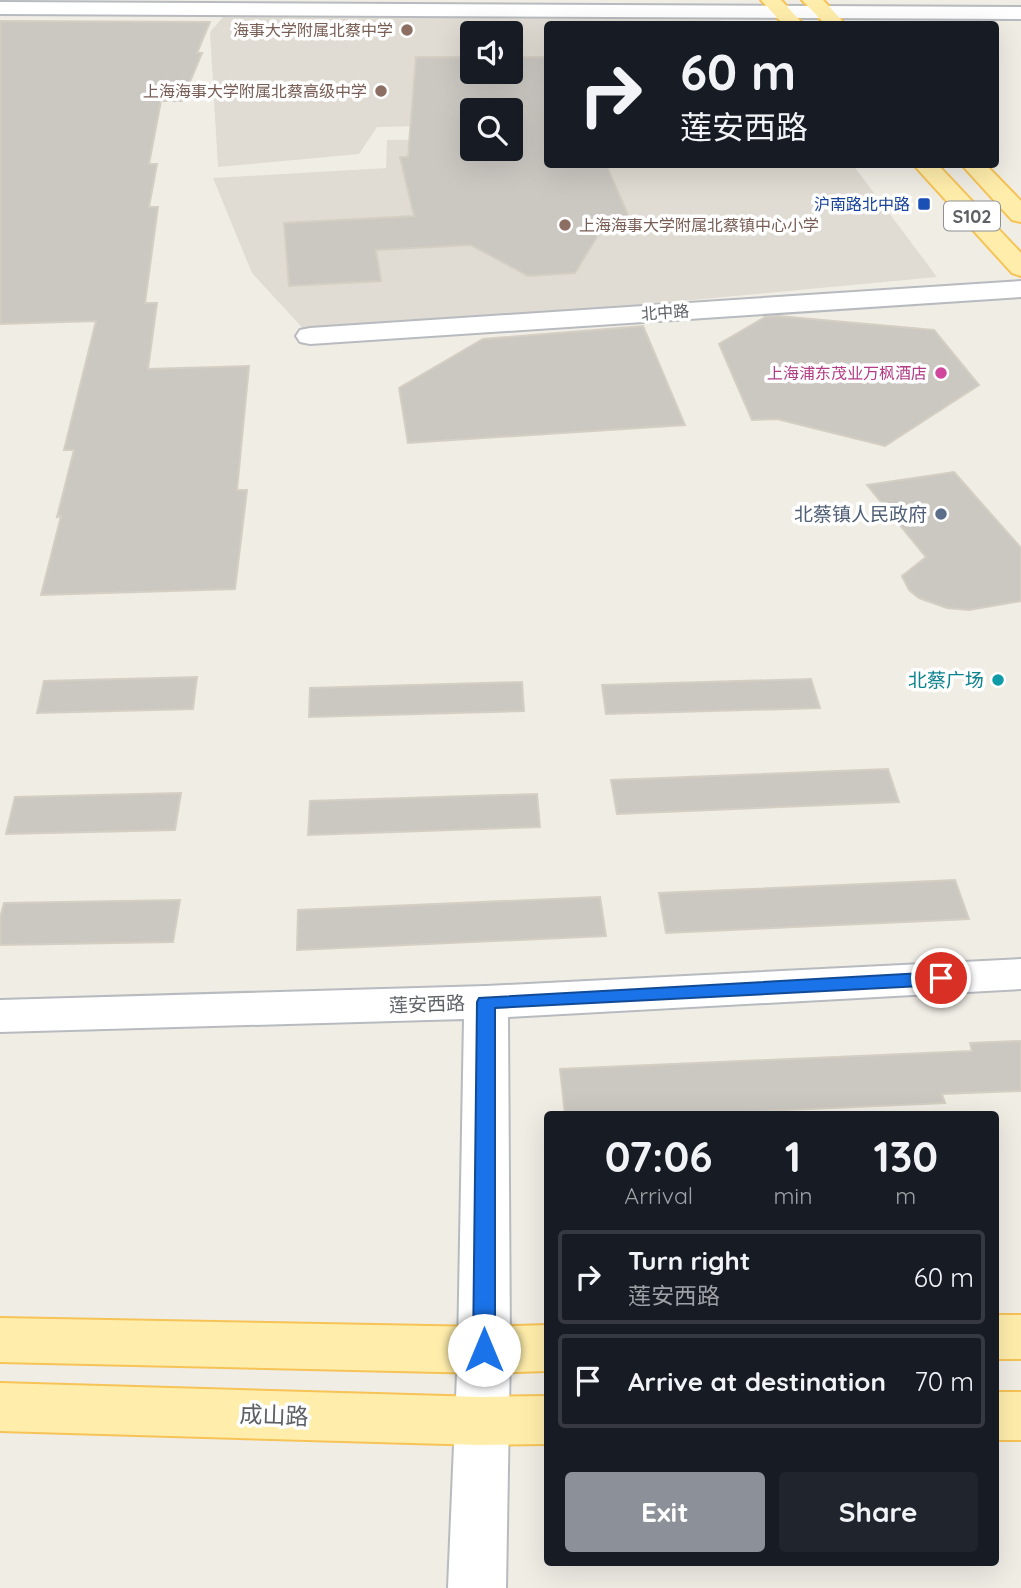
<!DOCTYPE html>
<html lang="en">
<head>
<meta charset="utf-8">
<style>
  :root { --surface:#171b24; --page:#20242c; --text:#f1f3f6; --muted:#9ea1a6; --line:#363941; --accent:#8c9099 }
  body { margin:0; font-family:Quicksand,"Noto Sans SC",sans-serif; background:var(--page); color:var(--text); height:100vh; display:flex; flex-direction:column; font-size:26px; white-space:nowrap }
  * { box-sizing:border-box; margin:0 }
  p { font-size:23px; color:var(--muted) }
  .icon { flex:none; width:38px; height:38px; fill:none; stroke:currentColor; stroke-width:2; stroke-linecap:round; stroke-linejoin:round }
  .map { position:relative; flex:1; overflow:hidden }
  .sheet { position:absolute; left:544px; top:1111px; width:455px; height:455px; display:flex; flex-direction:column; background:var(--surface); border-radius:7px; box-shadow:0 7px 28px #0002 }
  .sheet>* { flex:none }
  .hud { position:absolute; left:544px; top:21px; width:455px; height:147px; border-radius:7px; box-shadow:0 7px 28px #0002; background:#171b24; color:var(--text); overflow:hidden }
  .controls { position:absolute; left:460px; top:21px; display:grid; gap:14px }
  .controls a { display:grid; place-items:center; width:63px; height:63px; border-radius:7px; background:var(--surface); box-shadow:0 7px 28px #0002; font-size:35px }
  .pin { position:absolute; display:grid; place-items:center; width:60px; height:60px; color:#fff; margin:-30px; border:4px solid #fff; border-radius:50%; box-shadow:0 2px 7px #0007 }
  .me { position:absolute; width:77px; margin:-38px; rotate:0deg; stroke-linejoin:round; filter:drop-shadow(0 0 5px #0008) }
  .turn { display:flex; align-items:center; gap:24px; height:147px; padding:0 21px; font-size:32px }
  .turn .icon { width:91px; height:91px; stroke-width:2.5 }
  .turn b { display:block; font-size:49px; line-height:60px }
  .eta { display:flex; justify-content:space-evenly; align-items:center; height:119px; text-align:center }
  .eta b { font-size:42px; font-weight:700; line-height:49px }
  .primary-button { display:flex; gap:14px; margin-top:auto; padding:14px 21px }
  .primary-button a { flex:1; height:80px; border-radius:7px; background:var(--accent); color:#fff; font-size:28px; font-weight:700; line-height:80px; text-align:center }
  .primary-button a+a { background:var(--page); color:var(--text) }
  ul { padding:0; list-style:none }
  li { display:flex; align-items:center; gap:21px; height:94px; margin:0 14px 10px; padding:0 7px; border:4px solid var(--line); border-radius:7px }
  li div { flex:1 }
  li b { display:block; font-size:26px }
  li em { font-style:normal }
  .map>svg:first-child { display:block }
  .education { fill:#e0dcd3; fill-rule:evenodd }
  .building { fill:#cbc8c2; stroke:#d5cec3; stroke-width:2; fill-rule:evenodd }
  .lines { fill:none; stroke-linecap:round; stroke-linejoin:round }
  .minor-casing { stroke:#b7bbbf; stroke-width:4 }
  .major-casing { stroke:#f7c356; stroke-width:4 }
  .minor { fill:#fff; fill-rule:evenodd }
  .major { fill:#ffeeab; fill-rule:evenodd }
  .route { fill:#1a73e8; stroke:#114b97; stroke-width:2 }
  .education-dot { fill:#8d6e63; stroke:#fff; stroke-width:2.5 }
  .transit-dot { fill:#1a4fb4; stroke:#fff; stroke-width:2.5 }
  .hotel-dot { fill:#d1479c; stroke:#fff; stroke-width:2.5 }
  .service-dot { fill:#5c6f8a; stroke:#fff; stroke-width:2.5 }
  .culture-dot { fill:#0f9aa8; stroke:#fff; stroke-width:2.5 }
  .labels { text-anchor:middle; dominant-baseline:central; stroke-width:7; stroke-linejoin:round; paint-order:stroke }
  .far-education-label { font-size:16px; fill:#785e54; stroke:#fff; text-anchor:end }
  .far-transit-label { font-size:16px; fill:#164399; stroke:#fff; text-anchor:end }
  .far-street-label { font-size:16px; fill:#5d6166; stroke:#fff }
  .far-hotel-label { font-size:16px; fill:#b23c85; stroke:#fff; text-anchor:end }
  .shield { fill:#fff; stroke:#8e9094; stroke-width:2 }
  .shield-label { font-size:18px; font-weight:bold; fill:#5d6166 }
  .service-label { font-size:19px; fill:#4e5e75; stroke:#fff; text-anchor:end }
  .culture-label { font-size:19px; fill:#0d838f; stroke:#fff; text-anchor:end }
  .street-label { font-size:19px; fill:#5d6166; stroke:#fff }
  .near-street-label { font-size:23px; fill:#5d6166; stroke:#fff }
</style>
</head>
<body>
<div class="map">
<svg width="1021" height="1588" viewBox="0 0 1021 1588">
  <rect width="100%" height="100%" fill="#f0ede5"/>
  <!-- education -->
  <path class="education" d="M 224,16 L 720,20 L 724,24 L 548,24 L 548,123 L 511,110 L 472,110 L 472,125 L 377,127 L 359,154 L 218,167 L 210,32 ZM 472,33 L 511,33 L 511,72 L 472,72 Z
    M 472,139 L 472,149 L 511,149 L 548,164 L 853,165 L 937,277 L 310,336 L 252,273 L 213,178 L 386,168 L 387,140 Z"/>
  <!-- building -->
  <path class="building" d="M 0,21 L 210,22 L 197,53 L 202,53 L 182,101 L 161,101 L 149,164 L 157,164 L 149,207 L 158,207 L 145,303 L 157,303 L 148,369 L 249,366 L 237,490 L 247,490 L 235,589 L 41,595 L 61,516 L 57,517 L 74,450 L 64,450 L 96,321 L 0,324 Z
    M 416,57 L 472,57 L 472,72 L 511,72 L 511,57 L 548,57 L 548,164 L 606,164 L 633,226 L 603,227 L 575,273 L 528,276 L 471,245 L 376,250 L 381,281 L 289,286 L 284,223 L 414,216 L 400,157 L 408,157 ZM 472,110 L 511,110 L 511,149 L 472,149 Z
    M 778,316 L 934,330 L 979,385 L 885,446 L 777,419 L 752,420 L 719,344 L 765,317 Z
    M 643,326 L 685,425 L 408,443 L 399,388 L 483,339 Z
    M 954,472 L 1021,548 L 1021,601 L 969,610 L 947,608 L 919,598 L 909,590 L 902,576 L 926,557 L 867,485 Z
    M 197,677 L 193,709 L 37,713 L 44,681 Z
    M 811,679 L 820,708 L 606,714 L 602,685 Z
    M 522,682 L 524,711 L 309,717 L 310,688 Z
    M 888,769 L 899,802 L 617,814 L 611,780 Z
    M 181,793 L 175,830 L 6,834 L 15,797 Z
    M 537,794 L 540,827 L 308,835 L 310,801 Z
    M 955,880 L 969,919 L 666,933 L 659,893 Z
    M 600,897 L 606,936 L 297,950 L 298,910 Z
    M 180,900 L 173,942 L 0,945 L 0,918 L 4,903 Z
    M 1021,1041 L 1021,1091 L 942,1094 L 945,1103 L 672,1115 L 565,1115 L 560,1069 L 972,1051 L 970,1043 Z"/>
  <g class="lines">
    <defs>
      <path id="minor" d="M 0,2 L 1021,7 L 1021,19 L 0,14 Z
        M 1021,281 L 1021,297 L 310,344 L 300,342 L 296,336 L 300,330 L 310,328 Z
        M 1021,959 L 1021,989 L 508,1017 L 510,1350 L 506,1588 L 448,1588 L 458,1350 L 464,1019 L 0,1032 L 0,1000 L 486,986 Z"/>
      <path id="major" d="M 761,0 L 781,0 L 803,24 L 783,24 Z
        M 802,0 L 823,0 L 845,24 L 825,24 Z
        M 913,164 L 937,164 L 1021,253 L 1021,276 L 1012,273 Z
        M 961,164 L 985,164 L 1021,201 L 1021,222 L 1012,220 Z
        M 996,1315 L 1021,1315 L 1021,1359 L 996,1359 Z
        M 0,1318 L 484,1327 L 548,1325 L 548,1371 L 484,1373 L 0,1362 Z
        M 0,1383 L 481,1397 L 548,1396 L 548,1444 L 481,1445 L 0,1431 Z
        M 996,1392 L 1021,1392 L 1021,1440 L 996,1440 Z"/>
    </defs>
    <!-- minor casing -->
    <use href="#minor" class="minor-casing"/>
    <!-- major casing -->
    <use href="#major" class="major-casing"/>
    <!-- minor -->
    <use href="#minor" class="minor"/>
    <!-- major -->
    <use href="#major" class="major"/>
  </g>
  <!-- route -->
  <path class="route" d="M 941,972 L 947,974 L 950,978 L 947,983 L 941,985 L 495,1008 L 495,1350 L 491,1357 L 484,1359 L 476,1357 L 473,1350 L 477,1002 L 479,998 Z"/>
  <!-- markers -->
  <g class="education-dot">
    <circle cx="407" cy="30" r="7"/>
    <circle cx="381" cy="91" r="7"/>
    <circle cx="565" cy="225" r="7"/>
  </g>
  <rect class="transit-dot" x="917" y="197" width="14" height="14" rx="3.5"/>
  <circle class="hotel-dot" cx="941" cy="373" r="7"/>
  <circle class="service-dot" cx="941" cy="514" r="7"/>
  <circle class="culture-dot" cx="998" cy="680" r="7"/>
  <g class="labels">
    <!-- far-education labels -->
    <g class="far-education-label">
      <text x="393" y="30">海事大学附属北蔡中学</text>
      <text x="367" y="91">上海海事大学附属北蔡高级中学</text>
      <text x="579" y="225" text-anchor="start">上海海事大学附属北蔡镇中心小学</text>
    </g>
    <!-- far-transit labels -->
    <g class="far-transit-label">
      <text x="910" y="204">沪南路北中路</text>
    </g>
    <!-- far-street labels -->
    <g class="far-street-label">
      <text transform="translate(665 312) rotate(-4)">北中路</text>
    </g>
    <!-- far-hotel labels -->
    <g class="far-hotel-label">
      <text x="927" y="373">上海浦东茂业万枫酒店</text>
    </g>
    <!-- shield labels -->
    <rect class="shield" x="944" y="201.5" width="56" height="29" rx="5"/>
    <g class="shield-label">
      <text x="972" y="216">S102</text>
    </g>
    <!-- service labels -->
    <g class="service-label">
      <text x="927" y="514">北蔡镇人民政府</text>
    </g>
    <!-- culture labels -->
    <g class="culture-label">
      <text x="984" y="680">北蔡广场</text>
    </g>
    <!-- street labels -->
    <g class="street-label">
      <text transform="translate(427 1004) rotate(-2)">莲安西路</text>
    </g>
    <!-- near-street labels -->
    <g class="near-street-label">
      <text transform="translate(274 1415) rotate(2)">成山路</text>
    </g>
  </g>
</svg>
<div class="controls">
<a><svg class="icon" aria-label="sound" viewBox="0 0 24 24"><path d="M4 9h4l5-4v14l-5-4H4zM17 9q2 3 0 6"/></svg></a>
<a><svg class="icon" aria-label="search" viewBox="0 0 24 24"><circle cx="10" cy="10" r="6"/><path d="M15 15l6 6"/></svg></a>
</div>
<div class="pin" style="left:941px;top:978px;background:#d93025"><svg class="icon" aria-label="arrive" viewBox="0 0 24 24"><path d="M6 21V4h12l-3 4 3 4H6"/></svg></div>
<svg class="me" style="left:484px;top:1350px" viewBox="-20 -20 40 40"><circle r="19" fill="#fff"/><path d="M0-13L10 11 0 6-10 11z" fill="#1a73e8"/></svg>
<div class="hud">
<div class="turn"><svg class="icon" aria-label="right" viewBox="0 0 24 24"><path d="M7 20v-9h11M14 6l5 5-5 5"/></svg><div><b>60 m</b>莲安西路</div></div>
</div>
<section class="sheet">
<div class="eta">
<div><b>07:06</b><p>Arrival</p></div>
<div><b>1</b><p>min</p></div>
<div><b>130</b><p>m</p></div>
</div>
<ul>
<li><svg class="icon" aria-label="right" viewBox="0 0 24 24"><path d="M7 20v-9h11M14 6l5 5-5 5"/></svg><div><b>Turn right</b><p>莲安西路</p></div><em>60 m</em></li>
<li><svg class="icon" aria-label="arrive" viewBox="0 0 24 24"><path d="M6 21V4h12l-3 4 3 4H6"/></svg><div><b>Arrive at destination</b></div><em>70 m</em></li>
</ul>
<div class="primary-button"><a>Exit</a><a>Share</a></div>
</section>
</div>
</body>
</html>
